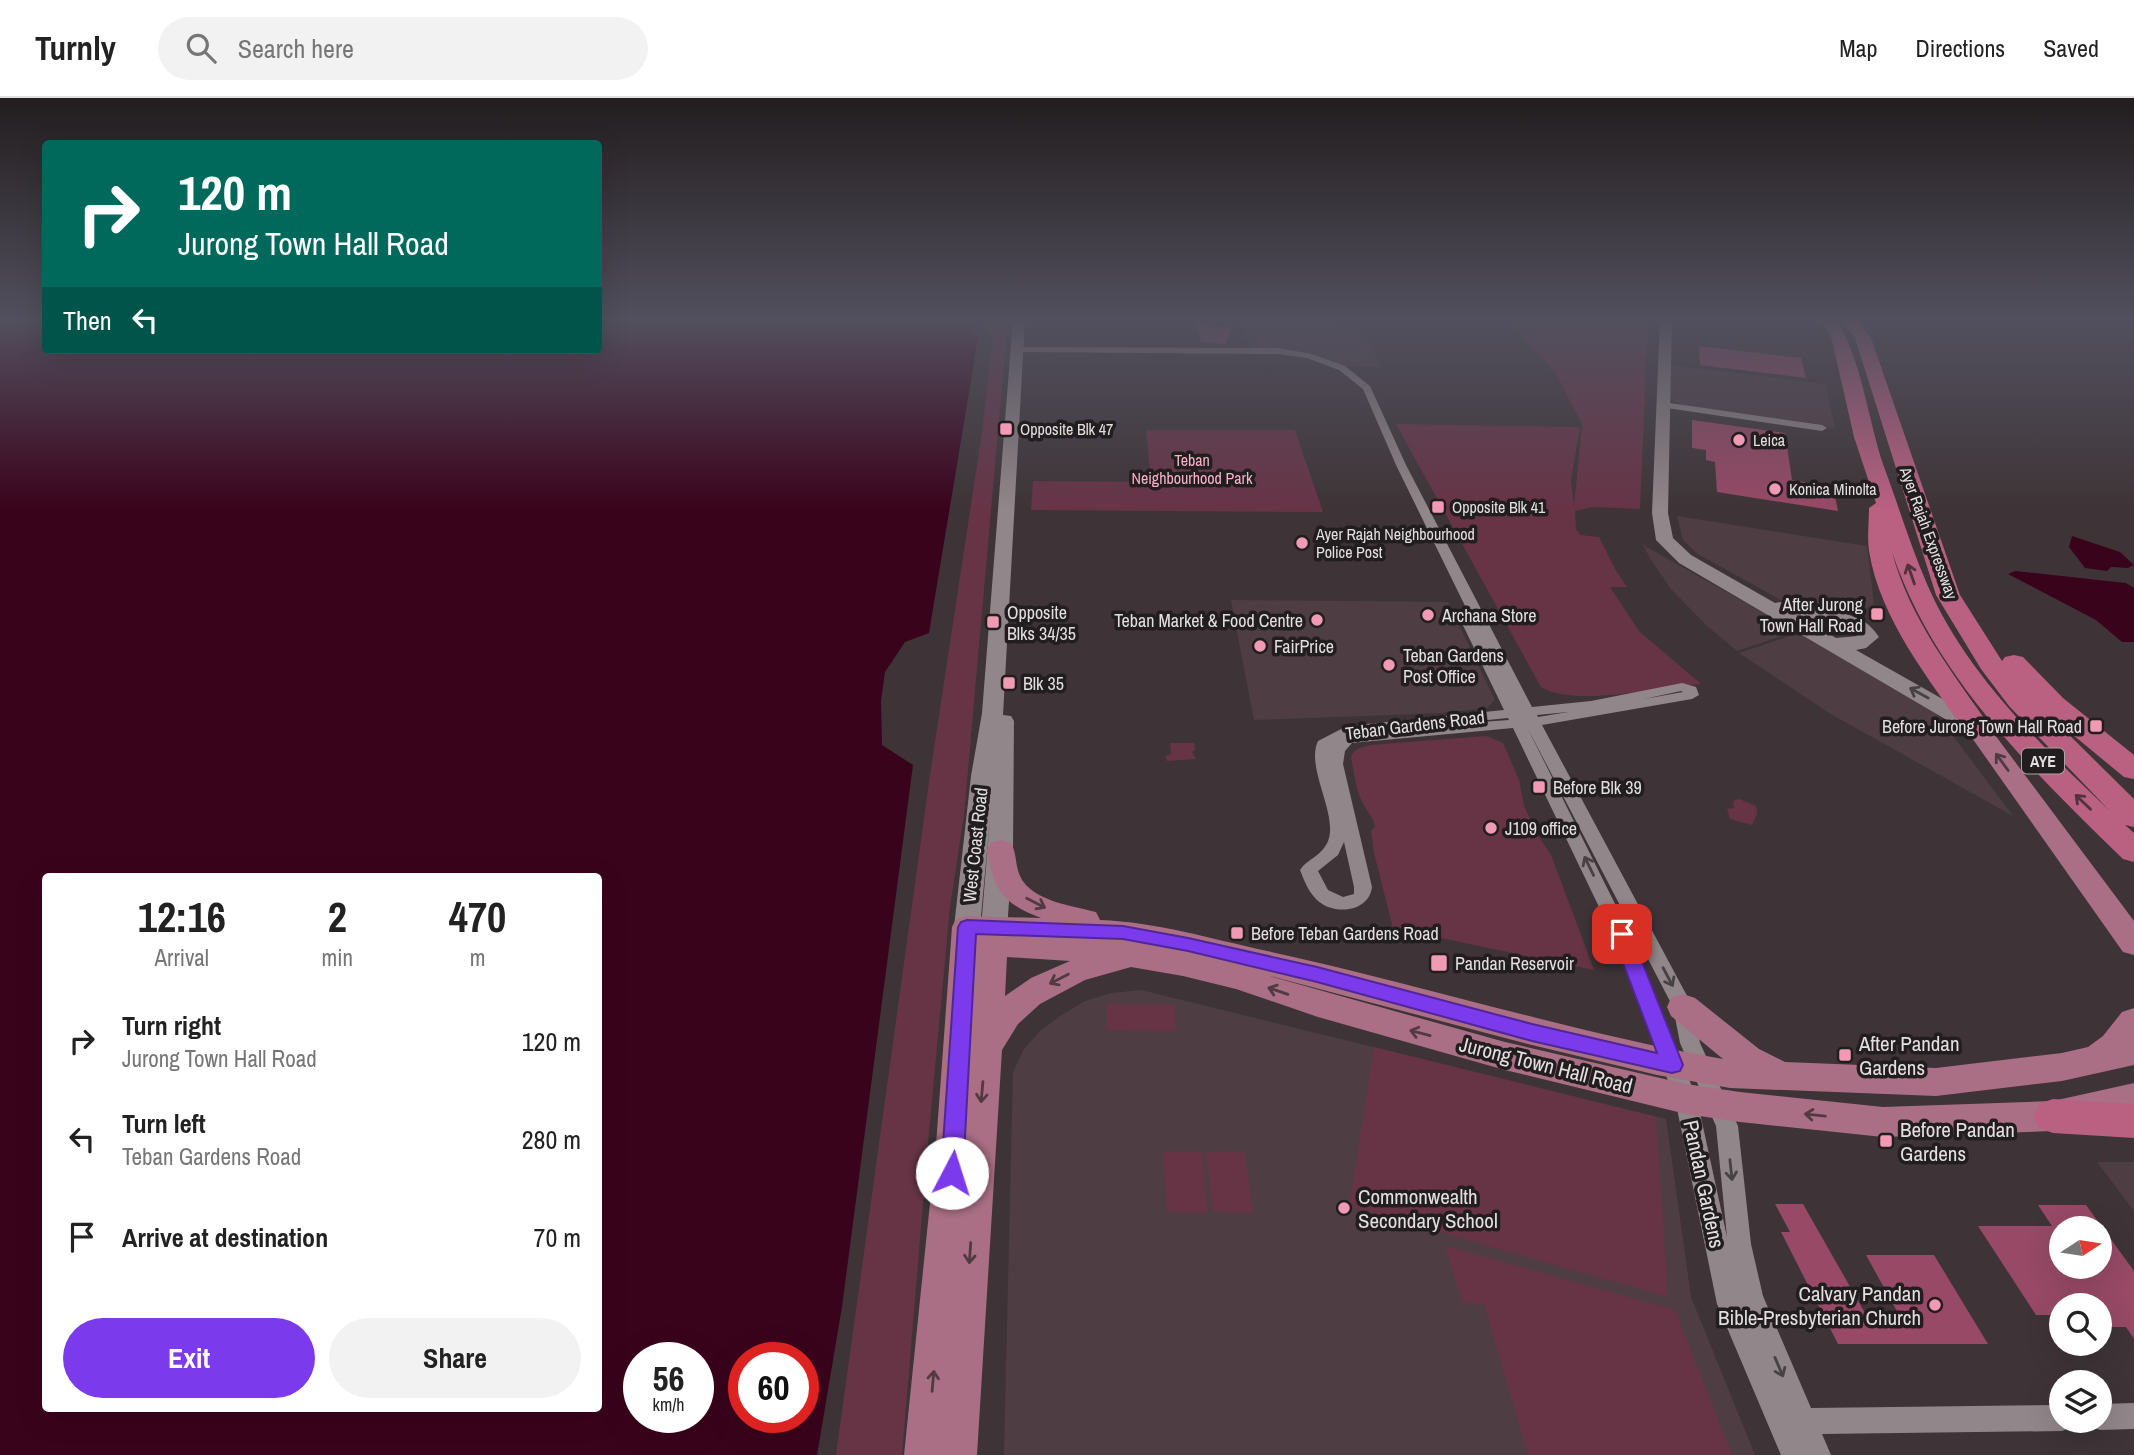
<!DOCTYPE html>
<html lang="en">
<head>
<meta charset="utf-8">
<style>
  :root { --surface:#fff; --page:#f2f2f2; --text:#222; --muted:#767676; --line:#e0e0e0; --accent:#7c3aed }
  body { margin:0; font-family:"Archivo Narrow",sans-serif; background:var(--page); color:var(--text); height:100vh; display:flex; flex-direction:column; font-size:26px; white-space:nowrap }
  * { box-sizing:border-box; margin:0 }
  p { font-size:23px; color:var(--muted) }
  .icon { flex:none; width:38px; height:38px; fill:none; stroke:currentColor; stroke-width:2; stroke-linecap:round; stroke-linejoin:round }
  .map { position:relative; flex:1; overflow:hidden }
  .side { position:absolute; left:42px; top:775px; width:560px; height:539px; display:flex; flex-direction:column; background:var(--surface); border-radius:7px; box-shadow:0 7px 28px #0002 }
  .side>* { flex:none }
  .hud { position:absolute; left:42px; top:42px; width:560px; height:214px; border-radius:7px; box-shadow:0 7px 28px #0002; background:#00695c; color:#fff; overflow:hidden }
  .needle { width:46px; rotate:78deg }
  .buttons { position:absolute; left:2049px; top:1118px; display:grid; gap:14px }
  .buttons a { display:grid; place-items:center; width:63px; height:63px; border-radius:50%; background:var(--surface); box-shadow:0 7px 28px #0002; font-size:35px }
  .speed { position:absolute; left:623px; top:1244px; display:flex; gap:14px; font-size:35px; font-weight:700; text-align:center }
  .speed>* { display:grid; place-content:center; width:91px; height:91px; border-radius:50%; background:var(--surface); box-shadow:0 7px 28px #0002; line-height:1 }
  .speed small { font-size:18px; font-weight:400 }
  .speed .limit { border:10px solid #d22; background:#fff; color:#111 }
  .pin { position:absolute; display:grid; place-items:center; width:60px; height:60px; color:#fff; margin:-30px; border-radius:14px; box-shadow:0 4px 10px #0006 }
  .me { position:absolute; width:77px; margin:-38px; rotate:5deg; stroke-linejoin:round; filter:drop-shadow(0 0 5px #0008) }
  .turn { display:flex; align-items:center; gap:24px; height:147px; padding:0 21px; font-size:32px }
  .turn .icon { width:91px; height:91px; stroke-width:2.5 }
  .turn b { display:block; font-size:49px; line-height:60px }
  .then { display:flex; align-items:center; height:66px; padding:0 21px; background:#0003; gap:14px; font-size:26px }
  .eta { display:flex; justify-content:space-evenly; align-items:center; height:119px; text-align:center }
  .eta b { font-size:42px; font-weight:800; line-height:49px }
  .action { display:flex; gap:14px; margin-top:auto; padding:14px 21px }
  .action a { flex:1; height:80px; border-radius:42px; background:var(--accent); color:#fff; font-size:28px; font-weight:800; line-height:80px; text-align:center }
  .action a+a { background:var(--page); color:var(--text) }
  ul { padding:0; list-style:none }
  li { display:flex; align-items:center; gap:21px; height:98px; padding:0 21px }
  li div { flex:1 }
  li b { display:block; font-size:26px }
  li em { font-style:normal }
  header { display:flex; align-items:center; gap:42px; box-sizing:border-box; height:98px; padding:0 35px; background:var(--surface); border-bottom:2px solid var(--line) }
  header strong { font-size:33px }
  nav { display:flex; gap:38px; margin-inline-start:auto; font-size:24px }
  .search { width:490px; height:63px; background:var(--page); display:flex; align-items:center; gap:18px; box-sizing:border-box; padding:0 24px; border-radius:38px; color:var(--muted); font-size:26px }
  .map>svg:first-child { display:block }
  .built { fill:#4e3e43 }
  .green { fill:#673446 }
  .water { fill:#3a031c; fill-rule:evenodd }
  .building { fill:#974965; fill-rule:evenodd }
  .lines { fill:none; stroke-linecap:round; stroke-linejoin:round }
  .street { fill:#918689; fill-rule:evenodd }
  .secondary { fill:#918689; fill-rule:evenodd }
  .primary { fill:#aa6f84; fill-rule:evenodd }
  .highway { fill:#ba6080; fill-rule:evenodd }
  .oneway { stroke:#50313c }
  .oneway2 { stroke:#494244 }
  .oneway3 { stroke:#523a42 }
  .route { fill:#7c3aed; stroke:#51269a; stroke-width:2 }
  .poi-dot { fill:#f09ab6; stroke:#221d1f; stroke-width:2.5 }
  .labels { text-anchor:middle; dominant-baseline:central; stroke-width:7; stroke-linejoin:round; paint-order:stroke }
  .far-poi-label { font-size:16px; fill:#e4dedf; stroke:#221d1f; text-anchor:start }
  .far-park-label { font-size:16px; fill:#f8b3c9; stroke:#221d1f }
  .far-street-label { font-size:16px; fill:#e4dedf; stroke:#221d1f }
  .shield { fill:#221d1f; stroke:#aaa4a5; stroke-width:2 }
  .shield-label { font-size:16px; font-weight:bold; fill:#e4dedf }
  .poi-label { font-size:18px; fill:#e4dedf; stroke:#221d1f; text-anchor:start }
  .street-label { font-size:18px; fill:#e4dedf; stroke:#221d1f }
  .near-poi-label { font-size:21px; fill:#e4dedf; stroke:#221d1f; text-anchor:start }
  .near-street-label { font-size:21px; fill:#e4dedf; stroke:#221d1f }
</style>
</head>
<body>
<header>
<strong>Turnly</strong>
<div class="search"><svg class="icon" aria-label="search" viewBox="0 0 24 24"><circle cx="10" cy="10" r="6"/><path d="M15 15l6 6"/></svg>Search here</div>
<nav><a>Map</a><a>Directions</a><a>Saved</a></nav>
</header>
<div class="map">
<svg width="2134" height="1357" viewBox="0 0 2134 1357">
  <rect width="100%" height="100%" fill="#3e3437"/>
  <!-- built -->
  <path class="built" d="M 1242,223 L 1334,224 L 1337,229 L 1361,230 L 1382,269 L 1344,268 L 1319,258 L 1250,250 Z
    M 1668,267 L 1825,286 L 1835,330 L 1688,309 L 1670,302 Z
    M 1677,418 L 1867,448 L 1874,506 L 1854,516 L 1788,506 L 1698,456 L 1683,442 Z
    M 1643,447 L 1796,533 L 1737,553 L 1706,527 L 1671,491 L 1651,462 Z
    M 1231,502 L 1448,504 L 1495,602 L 1487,610 L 1442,615 L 1254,622 Z
    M 1799,535 L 1933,611 L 2013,718 L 1829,615 L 1739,555 Z
    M 1141,892 L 1666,1021 L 1691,1199 L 1755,1357 L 1004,1357 L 1013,974 L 1024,951 L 1041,932 L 1062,917 L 1085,903 L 1112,895 Z
    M 2097,1064 L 2134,1064 L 2134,1113 Z"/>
  <!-- green -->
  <path class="green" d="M 980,221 L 1008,221 L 964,717 L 950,809 L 928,1045 L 902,1357 L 836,1357 L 930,677 L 982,334 L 993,239 Z
    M 1507,221 L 1648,221 L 1640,411 L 1593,409 L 1575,413 L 1576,431 L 1580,437 L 1599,439 L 1615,471 L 1627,489 L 1610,489 L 1639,533 L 1701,586 C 1662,590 1572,609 1541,589 L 1396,326 L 1580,329 L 1571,382 L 1574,408 L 1582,326 L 1556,276 Z
    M 1146,332 L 1295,332 L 1323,414 L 1031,412 L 1033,383 L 1151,384 Z
    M 1486,638 L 1503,645 L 1519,682 L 1524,708 L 1537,736 L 1551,757 L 1594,872 L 1393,830 L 1374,755 L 1371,733 L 1375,729 C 1373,719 1369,716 1365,709 C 1356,695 1354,674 1351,659 C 1354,650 1363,649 1371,647 Z
    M 1170,645 L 1194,645 L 1195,652 L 1192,654 L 1196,661 L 1167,663 L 1165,658 L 1171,656 Z
    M 1739,701 L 1756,708 L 1757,716 L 1752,727 L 1730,721 L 1727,711 L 1734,710 L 1733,703 Z
    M 1107,906 L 1174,907 L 1176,933 L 1107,932 Z
    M 1374,949 L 1656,1019 L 1668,1199 L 1349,1108 Z
    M 1163,1054 L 1202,1054 L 1207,1115 L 1167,1114 Z
    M 1206,1054 L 1245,1054 L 1253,1115 L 1213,1114 Z
    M 1445,1148 L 1675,1212 L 1732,1357 L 1528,1357 L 1484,1206 L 1462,1204 Z"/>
  <!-- water -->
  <path class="water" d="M 45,221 L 46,252 L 598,252 L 599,221 L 961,221 L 971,227 L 978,240 L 929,535 L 905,544 L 885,574 L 881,603 L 882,647 L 913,667 L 842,1209 L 817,1357 L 0,1357 L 0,222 ZM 46,779 L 598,779 L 598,1311 L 46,1311 ZM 639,1260 L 698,1260 L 698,1320 L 639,1320 ZM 744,1260 L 803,1260 L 803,1320 L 744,1320 Z
    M 2072,438 L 2120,454 L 2134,467 L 2128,470 L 2111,469 L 2107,473 L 2085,470 L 2069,449 Z
    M 2015,473 L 2126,485 L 2134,490 L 2134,544 L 2122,544 L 2096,522 L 2008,476 Z"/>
  <!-- building -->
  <path class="building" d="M 1197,226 L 1232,229 L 1225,246 L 1201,244 Z
    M 1699,248 L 1801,260 L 1806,280 L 1700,267 Z
    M 1692,322 L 1785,335 L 1792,382 L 1833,389 L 1838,413 L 1717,394 L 1715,364 L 1706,362 L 1706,352 L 1692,350 Z
    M 1775,1106 L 1803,1106 L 1865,1215 L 1898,1215 L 1866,1157 L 1934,1157 L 1988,1246 L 1838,1246 L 1781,1134 L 1790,1134 Z
    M 2038,1107 L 2086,1107 L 2134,1173 L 2134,1241 L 2126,1229 L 2100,1229 L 2100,1208 L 2062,1208 L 2062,1217 L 2036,1217 L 1978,1128 L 2052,1128 ZM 2062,1130 L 2100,1130 L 2100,1169 L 2062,1169 Z"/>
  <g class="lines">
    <!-- street -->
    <path class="street" d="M 1015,249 L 1278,250 L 1312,256 L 1345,268 L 1370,288 L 1406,367 L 1532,609 L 1591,603 L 1682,585 L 1696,589 L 1699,597 L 1692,601 L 1542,627 L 1693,909 L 1700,945 L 1738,1028 L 1751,1146 L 1763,1198 L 1811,1310 L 2062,1307 L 2062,1323 L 2074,1323 L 2071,1329 L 2062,1333 L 1822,1336 L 1831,1357 L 1781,1357 L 1717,1206 L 1675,1001 L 1612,836 L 1513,630 L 1352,645 L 1345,653 L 1343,666 L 1372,789 C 1369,815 1332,818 1316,801 C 1308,793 1304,782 1300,772 L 1303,768 C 1309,762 1319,757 1324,750 C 1345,725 1304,672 1318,643 L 1347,628 L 1504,612 L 1458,517 L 1460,514 L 1468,514 L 1396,367 L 1363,291 L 1339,272 L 1307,260 L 1278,256 L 1018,254 L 1014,251 ZM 1681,593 L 1683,594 L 1644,601 ZM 1568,614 L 1538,619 L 1537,617 ZM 1508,620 L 1509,622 L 1427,628 ZM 1527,629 L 1673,909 L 1680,945 L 1716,1028 L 1727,1139 L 1697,1001 L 1630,836 ZM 1344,744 L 1354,789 L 1354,796 L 1343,799 L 1328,792 L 1318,773 L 1338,757 Z
      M 1663,304 L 1822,327 L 1827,330 L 1822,333 L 1660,309 L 1660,305 Z
      M 2134,1305 L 2134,1331 L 2100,1332 L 2091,1328 L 2089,1323 L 2100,1323 L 2100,1306 Z"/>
    <!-- secondary -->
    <path class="secondary" d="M 1013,221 L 1025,221 L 1003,617 L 1011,618 L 1014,623 L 1013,752 L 1007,830 L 1003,837 L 994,840 L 985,837 L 981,830 L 990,721 L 980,829 L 976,836 L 967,839 L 958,836 L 954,829 L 971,678 L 982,615 Z
      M 1660,221 L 1672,221 L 1668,415 L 1673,440 L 1691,457 L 1775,505 C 1793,500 1846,513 1863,523 C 1870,527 1874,532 1879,539 L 1866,550 L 1856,552 L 1985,625 L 1988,630 L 1985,635 L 1969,635 L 1679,465 L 1656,442 L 1652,415 ZM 1796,517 L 1836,525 L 1858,538 L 1836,540 Z"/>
    <!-- primary -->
    <path class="primary" d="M 1977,623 L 1986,625 L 2134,823 L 2134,857 L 2123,854 L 1965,630 L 1968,625 Z
      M 1001,742 L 1011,745 C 1017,756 1015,767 1020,778 C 1031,803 1073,808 1096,814 L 1100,822 C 1156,824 1212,841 1267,853 C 1420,886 1569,934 1723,961 L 1671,918 L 1667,909 L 1671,900 L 1683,896 L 1695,900 L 1759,951 L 1785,964 L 1936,970 L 2062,955 L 2088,949 L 2103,938 L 2122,914 L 2134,910 L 2134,967 L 2062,983 L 1936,998 L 1730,990 L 1657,977 L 1532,947 L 1262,876 L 1505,944 L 1686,986 L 1740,994 L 1883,1009 L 2053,1003 L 2134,985 L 2134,1015 L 2053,1033 L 1883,1039 L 1740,1024 L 1686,1016 L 1505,972 L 1318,919 L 1236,891 L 1183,878 L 1131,869 L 1085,882 L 1040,906 L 1018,926 L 1002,952 L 977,1357 L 904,1357 L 936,1047 L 952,829 L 956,821 L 967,818 L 1041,820 C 1003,806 993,791 987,752 L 991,745 ZM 1007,859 L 1070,863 L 1031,880 L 1005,898 Z"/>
    <!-- highway -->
    <path class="highway" d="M 1819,221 L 1835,221 C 1861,257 1868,322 1883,366 C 1898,406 1910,447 1927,486 C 1965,574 2039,646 2108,711 L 2009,608 L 1981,571 L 1936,497 L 1855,240 L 1841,221 L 1857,221 L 1871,240 L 1960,497 L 2002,563 L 2005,559 L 2014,557 L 2023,559 L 2063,600 L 2134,657 L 2134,681 L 2124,679 L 2050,618 L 2134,701 L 2134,729 L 2125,727 L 2134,735 L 2134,764 L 2123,761 C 2031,671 1934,579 1892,454 C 1910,521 1952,574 1991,630 L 1987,636 L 1977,638 L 1967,636 C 1929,581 1880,521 1869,453 C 1867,439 1869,424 1869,410 L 1876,405 L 1854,339 L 1831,238 Z
      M 2053,1001 L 2134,1006 L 2134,1040 L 2053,1035 L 2039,1030 L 2033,1018 L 2039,1006 Z"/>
  </g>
  <!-- one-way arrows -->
  <defs><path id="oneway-shaft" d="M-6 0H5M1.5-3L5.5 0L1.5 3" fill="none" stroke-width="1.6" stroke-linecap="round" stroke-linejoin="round" transform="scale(1.75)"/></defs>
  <g class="oneway">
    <use href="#oneway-shaft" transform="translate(1911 476) rotate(-109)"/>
    <use href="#oneway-shaft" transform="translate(2083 704) rotate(-136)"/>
  </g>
  <g class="oneway2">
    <use href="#oneway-shaft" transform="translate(1919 595) rotate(-151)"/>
    <use href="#oneway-shaft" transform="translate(1589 768) rotate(-116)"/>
    <use href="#oneway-shaft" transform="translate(1668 879) rotate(62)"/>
    <use href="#oneway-shaft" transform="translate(1731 1072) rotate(84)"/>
    <use href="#oneway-shaft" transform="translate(1779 1269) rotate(67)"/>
  </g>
  <g class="oneway3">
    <use href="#oneway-shaft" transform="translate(2002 664) rotate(-126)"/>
    <use href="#oneway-shaft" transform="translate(1036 805) rotate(27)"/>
    <use href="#oneway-shaft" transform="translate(1059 881) rotate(153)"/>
    <use href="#oneway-shaft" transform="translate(1278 893) rotate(-161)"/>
    <use href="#oneway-shaft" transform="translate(1420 935) rotate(-165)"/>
    <use href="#oneway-shaft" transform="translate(982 994) rotate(95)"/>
    <use href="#oneway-shaft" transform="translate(1815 1017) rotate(-174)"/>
    <use href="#oneway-shaft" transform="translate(970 1155) rotate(94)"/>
    <use href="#oneway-shaft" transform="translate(933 1283) rotate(-85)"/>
  </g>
  <!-- sky -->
  <linearGradient id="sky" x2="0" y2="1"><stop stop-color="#221d1e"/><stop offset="0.54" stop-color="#52505e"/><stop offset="1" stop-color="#52505e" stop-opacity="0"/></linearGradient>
  <rect width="2134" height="411" fill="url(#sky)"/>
  <!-- route -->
  <path class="route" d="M 967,822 L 1123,828 L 1188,840 L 1317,869 L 1532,926 L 1657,955 L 1612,836 L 1615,831 L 1628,831 L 1631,836 L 1683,967 L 1680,973 L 1672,975 L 1532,943 L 1317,884 L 1188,853 L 1123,841 L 976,836 L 963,1075 L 960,1082 L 952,1085 L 944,1082 L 941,1075 L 958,829 L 961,824 Z"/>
  <!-- markers -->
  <g class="poi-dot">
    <rect x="999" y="324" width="14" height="14" rx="3.5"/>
    <circle cx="1739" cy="342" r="7"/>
    <circle cx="1775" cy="391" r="7"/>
    <rect x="1431" y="402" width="14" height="14" rx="3.5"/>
    <circle cx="1302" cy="445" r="7"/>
    <rect x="1870" y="509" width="14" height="14" rx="3.5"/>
    <circle cx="1428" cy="517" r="7"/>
    <circle cx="1317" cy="522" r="7"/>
    <rect x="986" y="517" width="14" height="14" rx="3.5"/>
    <circle cx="1260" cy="548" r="7"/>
    <circle cx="1389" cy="567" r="7"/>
    <rect x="1002" y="578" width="14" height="14" rx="3.5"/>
    <rect x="2089" y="621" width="14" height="14" rx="3.5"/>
    <rect x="1532" y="682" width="14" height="14" rx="3.5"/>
    <circle cx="1491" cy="730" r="7"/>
    <rect x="1230" y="828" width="14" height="14" rx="3.5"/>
    <rect x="1430" y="856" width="18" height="18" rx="3.5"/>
    <rect x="1838" y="950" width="14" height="14" rx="3.5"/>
    <rect x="1879" y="1036" width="14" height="14" rx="3.5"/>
    <circle cx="1344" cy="1110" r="7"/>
    <circle cx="1935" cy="1207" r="7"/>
  </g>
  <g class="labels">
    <!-- far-poi labels -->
    <g class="far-poi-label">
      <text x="1020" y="331">Opposite Blk 47</text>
      <text x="1753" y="342">Leica</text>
      <text x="1789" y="391">Konica Minolta</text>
      <text x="1452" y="409">Opposite Blk 41</text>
      <text x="1316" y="436">Ayer Rajah Neighbourhood<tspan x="1316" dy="18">Police Post</tspan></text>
    </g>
    <!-- far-park labels -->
    <g class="far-park-label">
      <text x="1192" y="362">Teban<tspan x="1192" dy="18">Neighbourhood Park</tspan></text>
    </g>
    <!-- far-street labels -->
    <g class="far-street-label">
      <text transform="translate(1929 435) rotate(70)">Ayer Rajah Expressway</text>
    </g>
    <!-- shield labels -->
    <rect class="shield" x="2022" y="650.5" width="42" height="25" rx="5"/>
    <g class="shield-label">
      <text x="2043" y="663">AYE</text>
    </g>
    <!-- poi labels -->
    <g class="poi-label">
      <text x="1863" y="506" text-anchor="end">After Jurong<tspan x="1863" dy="21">Town Hall Road</tspan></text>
      <text x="1007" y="514">Opposite<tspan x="1007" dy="21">Blks 34/35</tspan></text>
      <text x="1442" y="517">Archana Store</text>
      <text x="1303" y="522" text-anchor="end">Teban Market &amp; Food Centre</text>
      <text x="1274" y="548">FairPrice</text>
      <text x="1403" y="557">Teban Gardens<tspan x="1403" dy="21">Post Office</tspan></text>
      <text x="1023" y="585">Blk 35</text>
      <text x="2082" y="628" text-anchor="end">Before Jurong Town Hall Road</text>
      <text x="1553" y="689">Before Blk 39</text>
      <text x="1505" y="730">J109 office</text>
      <text x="1251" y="835">Before Teban Gardens Road</text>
      <text x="1455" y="865">Pandan Reservoir</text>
    </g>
    <!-- street labels -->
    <g class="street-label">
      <text transform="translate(1415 627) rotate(-7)">Teban Gardens Road</text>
      <text transform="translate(975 747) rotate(-84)">West Coast Road</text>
    </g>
    <!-- near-poi labels -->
    <g class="near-poi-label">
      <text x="1859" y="945">After Pandan<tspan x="1859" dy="24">Gardens</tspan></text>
      <text x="1900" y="1031">Before Pandan<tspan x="1900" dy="24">Gardens</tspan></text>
      <text x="1358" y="1098">Commonwealth<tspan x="1358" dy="24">Secondary School</tspan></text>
      <text x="1921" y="1195" text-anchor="end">Calvary Pandan<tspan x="1921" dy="24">Bible-Presbyterian Church</tspan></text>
    </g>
    <!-- near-street labels -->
    <g class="near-street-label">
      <text transform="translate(1546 967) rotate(14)">Jurong Town Hall Road</text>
      <text transform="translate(1704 1086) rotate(78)">Pandan Gardens</text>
    </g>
  </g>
</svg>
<div class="buttons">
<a><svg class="needle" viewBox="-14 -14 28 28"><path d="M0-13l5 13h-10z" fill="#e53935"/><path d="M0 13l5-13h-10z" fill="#767676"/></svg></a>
<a><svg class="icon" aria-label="search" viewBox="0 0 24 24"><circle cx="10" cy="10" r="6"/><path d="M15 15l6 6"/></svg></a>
<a><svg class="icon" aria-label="layers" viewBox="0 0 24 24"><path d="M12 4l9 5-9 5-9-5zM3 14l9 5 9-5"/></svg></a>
</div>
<div class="speed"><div>56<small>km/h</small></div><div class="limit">60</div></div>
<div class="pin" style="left:1622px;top:836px;background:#d93025"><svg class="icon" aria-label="arrive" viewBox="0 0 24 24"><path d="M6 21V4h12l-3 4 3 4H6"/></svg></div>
<svg class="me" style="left:952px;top:1075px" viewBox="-20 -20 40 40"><circle r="19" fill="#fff"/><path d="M0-13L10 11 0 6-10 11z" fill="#7c3aed"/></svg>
<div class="hud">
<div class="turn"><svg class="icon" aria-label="right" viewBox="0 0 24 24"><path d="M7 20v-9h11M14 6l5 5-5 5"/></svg><div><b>120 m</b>Jurong Town Hall Road</div></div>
<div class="then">Then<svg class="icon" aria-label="left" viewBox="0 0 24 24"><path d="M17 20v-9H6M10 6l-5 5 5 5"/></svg></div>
</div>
<section class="side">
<div class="eta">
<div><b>12:16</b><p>Arrival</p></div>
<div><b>2</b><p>min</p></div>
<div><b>470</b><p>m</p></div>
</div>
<ul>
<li><svg class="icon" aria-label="right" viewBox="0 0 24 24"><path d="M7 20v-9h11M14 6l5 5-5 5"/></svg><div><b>Turn right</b><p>Jurong Town Hall Road</p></div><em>120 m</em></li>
<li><svg class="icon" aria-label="left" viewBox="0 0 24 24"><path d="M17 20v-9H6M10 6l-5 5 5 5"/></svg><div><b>Turn left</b><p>Teban Gardens Road</p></div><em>280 m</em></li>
<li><svg class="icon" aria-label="arrive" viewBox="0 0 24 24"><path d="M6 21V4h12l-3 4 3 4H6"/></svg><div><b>Arrive at destination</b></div><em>70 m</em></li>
</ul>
<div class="action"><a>Exit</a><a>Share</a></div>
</section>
</div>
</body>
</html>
